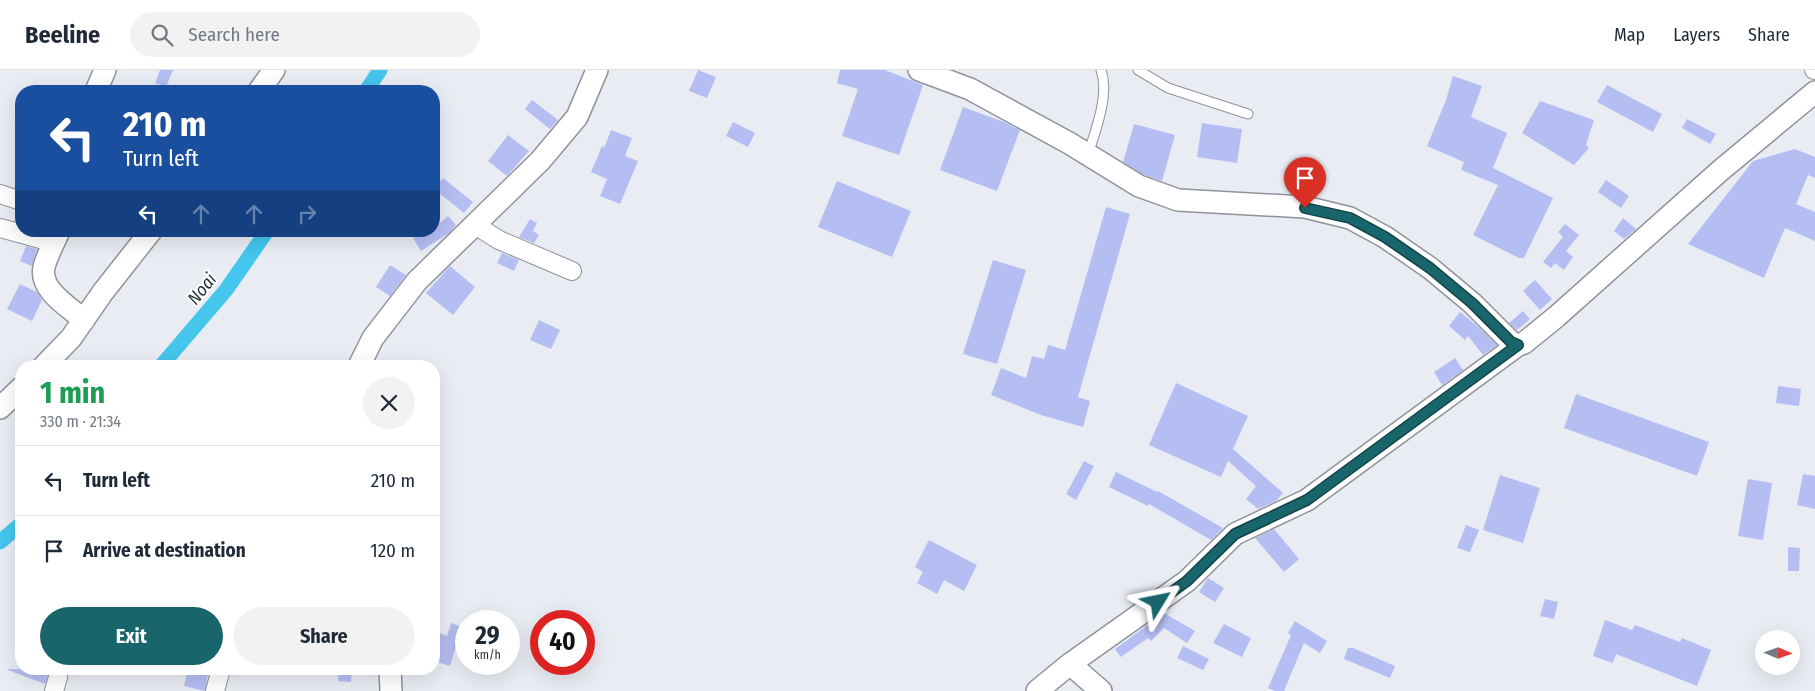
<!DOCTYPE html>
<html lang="en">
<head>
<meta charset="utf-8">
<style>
  :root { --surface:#fff; --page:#f2f2f3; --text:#1f2937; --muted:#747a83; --line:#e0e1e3; --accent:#18666b }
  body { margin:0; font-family:"Fira Sans Condensed",sans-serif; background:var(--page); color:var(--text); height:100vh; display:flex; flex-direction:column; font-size:19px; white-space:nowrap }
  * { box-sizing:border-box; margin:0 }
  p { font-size:16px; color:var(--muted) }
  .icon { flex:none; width:28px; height:28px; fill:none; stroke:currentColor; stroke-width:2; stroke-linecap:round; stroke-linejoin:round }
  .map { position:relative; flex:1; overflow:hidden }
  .panel { position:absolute; left:15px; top:290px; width:425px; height:315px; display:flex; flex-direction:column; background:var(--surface); border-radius:20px; box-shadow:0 5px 20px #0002 }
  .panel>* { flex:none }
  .hud { position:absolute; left:15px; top:15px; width:425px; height:152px; border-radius:20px; box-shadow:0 5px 20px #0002; background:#1a4fa0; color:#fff; overflow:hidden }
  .needle { width:32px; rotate:92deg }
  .buttons { position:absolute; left:1755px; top:560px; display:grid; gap:10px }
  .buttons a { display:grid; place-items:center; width:45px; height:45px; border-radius:50%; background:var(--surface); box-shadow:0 5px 20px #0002; font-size:25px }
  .speed { position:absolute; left:455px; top:540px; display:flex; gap:10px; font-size:25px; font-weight:700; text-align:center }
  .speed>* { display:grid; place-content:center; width:65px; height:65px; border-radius:50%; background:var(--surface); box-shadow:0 5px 20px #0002; line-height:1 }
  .speed small { font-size:12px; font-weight:400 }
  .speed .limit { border:8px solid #d22; background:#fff; color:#111 }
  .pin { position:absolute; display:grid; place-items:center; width:42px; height:42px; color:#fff; margin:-51px -21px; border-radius:50% 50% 50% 0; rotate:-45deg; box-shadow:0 0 5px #0007 }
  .pin .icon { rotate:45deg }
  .me { position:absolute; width:55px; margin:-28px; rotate:55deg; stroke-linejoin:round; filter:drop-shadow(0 0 4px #0008) }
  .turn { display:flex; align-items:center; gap:18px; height:105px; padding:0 25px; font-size:22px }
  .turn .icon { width:65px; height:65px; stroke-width:2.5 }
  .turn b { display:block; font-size:35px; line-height:42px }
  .lanes { display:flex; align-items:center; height:48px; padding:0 25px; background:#0003; justify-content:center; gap:25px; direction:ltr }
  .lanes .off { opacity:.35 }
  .round { display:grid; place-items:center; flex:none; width:52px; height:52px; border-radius:26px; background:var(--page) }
  .head { display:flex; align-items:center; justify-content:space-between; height:85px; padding:0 25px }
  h1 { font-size:30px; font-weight:700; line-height:38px; color:#1e9e55 }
  .primary-button { display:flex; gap:10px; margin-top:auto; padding:10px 25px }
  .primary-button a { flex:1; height:58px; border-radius:30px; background:var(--accent); color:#fff; font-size:20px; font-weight:700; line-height:58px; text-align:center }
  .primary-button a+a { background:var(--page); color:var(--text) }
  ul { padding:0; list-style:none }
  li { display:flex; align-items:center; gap:15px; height:70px; padding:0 25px; border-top:1px solid var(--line) }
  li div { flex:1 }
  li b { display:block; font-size:19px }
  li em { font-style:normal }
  header { display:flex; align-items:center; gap:30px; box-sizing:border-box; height:70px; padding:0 25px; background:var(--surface); border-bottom:1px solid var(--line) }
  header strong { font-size:24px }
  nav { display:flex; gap:28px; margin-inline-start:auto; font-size:18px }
  .search { width:350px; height:45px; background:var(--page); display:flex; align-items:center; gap:12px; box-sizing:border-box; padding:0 18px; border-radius:28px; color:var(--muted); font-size:19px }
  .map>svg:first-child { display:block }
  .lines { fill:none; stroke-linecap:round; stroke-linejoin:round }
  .canal { stroke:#44c6ed; stroke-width:15 }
  .building { fill:#b5bef2 }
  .service-casing { stroke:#91929a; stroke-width:11 }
  .minor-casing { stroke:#91929a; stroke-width:20 }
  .tertiary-casing { stroke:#91929a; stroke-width:24 }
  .service { stroke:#fff; stroke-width:9 }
  .minor { stroke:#fff; stroke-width:18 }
  .tertiary { stroke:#fff; stroke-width:21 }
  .route-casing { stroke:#104246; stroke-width:12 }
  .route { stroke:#18666b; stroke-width:9 }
  .labels { text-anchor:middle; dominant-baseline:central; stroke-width:4; stroke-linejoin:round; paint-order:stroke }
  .water-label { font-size:18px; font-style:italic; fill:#192f36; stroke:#fff }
</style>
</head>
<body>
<header>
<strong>Beeline</strong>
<div class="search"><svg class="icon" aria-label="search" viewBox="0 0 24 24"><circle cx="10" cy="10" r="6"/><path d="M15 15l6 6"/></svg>Search here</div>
<nav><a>Map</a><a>Layers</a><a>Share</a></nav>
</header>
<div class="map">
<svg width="1815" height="621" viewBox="0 0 1815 621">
  <rect width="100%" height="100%" fill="#eaecf4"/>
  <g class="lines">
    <!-- canal -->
    <path class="canal" d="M 366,21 L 380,0
      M 161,296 L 226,220 L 267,161
      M 0,472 L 21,454"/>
  </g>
  <!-- building -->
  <path class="building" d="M 160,0 L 173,0 L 166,17 L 155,13 Z
    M 698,0 L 716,7 L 707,28 L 689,21 Z
    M 840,0 L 885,0 L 923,15 L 899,85 L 842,66 L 858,19 L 837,13 Z
    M 1453,6 L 1482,16 L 1471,47 L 1507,63 L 1493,98 L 1553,128 L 1524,188 L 1519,188 L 1473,165 L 1498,115 L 1461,100 L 1464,92 L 1427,76 L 1446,30 Z
    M 1607,15 L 1662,44 L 1653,62 L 1597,32 Z
    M 532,30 L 558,50 L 550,59 L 525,39 Z
    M 1540,31 L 1594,50 L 1586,75 L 1589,78 L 1574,95 L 1522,63 Z
    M 963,37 L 1004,52 L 1020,60 L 997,121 L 940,100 Z
    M 1687,49 L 1716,64 L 1710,74 L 1682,58 Z
    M 733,52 L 755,63 L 748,77 L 726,66 Z
    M 1202,53 L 1242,59 L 1237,93 L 1197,87 Z
    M 1134,54 L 1175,65 L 1162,111 L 1144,105 L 1123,92 Z
    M 611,60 L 632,68 L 625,86 L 638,91 L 620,134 L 600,126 L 607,109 L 591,102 L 602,76 L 604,78 Z
    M 508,65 L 529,81 L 507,106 L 488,91 Z
    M 1795,79 L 1815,87 L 1815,108 L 1808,105 L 1796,134 L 1815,142 L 1815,171 L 1785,158 L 1764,208 L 1688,174 L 1753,91 Z
    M 443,108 L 473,132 L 464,143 L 434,119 Z
    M 1606,110 L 1629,126 L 1621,138 L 1598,122 Z
    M 837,111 L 911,141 L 892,187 L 818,157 Z
    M 1106,137 L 1130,144 L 1078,327 L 1090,331 L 1083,357 L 1041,345 L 991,325 L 1001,298 L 1026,308 L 1032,286 L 1044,289 L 1048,275 L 1065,280 Z
    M 448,146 L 456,155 L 449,163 L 421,181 L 413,168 L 423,161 L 434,161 L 434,158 Z
    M 1623,148 L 1636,159 L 1624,169 L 1614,161 Z
    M 530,149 L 537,153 L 533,161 L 539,165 L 534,173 L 519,167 Z
    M 1565,154 L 1579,165 L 1566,181 L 1573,187 L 1564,200 L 1555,193 L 1551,198 L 1543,192 L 1563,167 L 1558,162 Z
    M 26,176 L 37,179 L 32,196 L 20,191 Z
    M 502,183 L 519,190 L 514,201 L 497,193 Z
    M 993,190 L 1026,200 L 997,294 L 963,284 Z
    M 390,195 L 406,205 L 390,226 L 376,217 Z
    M 450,196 L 475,217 L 453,245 L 426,223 Z
    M 1535,210 L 1552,229 L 1540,240 L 1523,221 Z
    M 20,214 L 37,222 L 42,230 L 32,251 L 7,239 Z
    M 1523,241 L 1530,249 L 1517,260 L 1509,253 Z
    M 1460,242 L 1476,255 L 1497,275 L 1483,285 L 1468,266 L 1465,270 L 1449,256 Z
    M 539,250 L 560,260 L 551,279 L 530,270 Z
    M 1455,288 L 1463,300 L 1442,315 L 1434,302 Z
    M 1176,313 L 1248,346 L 1233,379 L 1283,423 L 1276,431 L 1258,439 L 1246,429 L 1256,416 L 1228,391 L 1221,407 L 1149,375 Z
    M 1778,316 L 1801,319 L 1799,336 L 1776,333 Z
    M 1576,324 L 1709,372 L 1697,406 L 1564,358 Z
    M 1084,391 L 1094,396 L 1076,430 L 1066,424 Z
    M 1116,402 L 1157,422 L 1158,421 L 1223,458 L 1211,470 L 1149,434 L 1148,436 L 1109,417 Z
    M 1803,404 L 1815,406 L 1815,439 L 1797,435 Z
    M 1500,405 L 1540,418 L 1523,473 L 1483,460 Z
    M 1748,409 L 1772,413 L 1763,470 L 1738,466 Z
    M 1466,455 L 1479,460 L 1470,482 L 1457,478 Z
    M 1274,459 L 1299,489 L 1284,502 L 1255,468 Z
    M 929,470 L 977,495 L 964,521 L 944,510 L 937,524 L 917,513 L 923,502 L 915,497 Z
    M 1788,477 L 1800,478 L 1799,501 L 1788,501 Z
    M 1208,508 L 1224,518 L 1215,532 L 1199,522 Z
    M 1545,529 L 1558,532 L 1554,549 L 1540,546 Z
    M 1164,543 L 1195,561 L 1187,573 L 1164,558 L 1151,571 L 1148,568 L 1121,587 L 1115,579 Z
    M 1605,550 L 1632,560 L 1635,555 L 1680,572 L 1682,568 L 1711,580 L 1697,616 L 1616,584 L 1613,593 L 1593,586 Z
    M 1295,551 L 1327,571 L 1320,583 L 1304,573 L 1284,621 L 1275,621 L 1268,618 L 1291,565 L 1288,563 Z
    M 451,553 L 462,557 L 450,596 L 434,591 L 434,561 L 447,566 Z
    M 1224,554 L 1251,568 L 1242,587 L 1213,573 Z
    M 1183,576 L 1209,589 L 1203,600 L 1177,588 Z
    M 1348,578 L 1353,578 L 1395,596 L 1390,608 L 1344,589 Z
    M 8,599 L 41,599 L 49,602 L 45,614 L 8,600 Z
    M 188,599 L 208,604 L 205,621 L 184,616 Z
    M 339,599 L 352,599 L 351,612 L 338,611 Z"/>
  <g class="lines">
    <defs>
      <path id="service" d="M 1138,0 L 1168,18 L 1248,44
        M 1088,85 C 1095,61 1110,25 1101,0"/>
      <path id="minor" d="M 1814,0 L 1815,0
        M 0,124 L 21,131
        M 475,155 L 499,170 L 572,201
        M 0,158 L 55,173
        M 54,621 L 58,607
        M 215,621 L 221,599"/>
      <path id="tertiary" d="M 919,0 L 970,19 L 1069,73 L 1139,116 L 1178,130 L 1305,137 L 1350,148 L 1385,167 L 1430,198 L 1472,233 L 1511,272 L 1518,275 L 1524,273 L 1556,247 L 1721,100 L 1815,22
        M 96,21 L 105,0
        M 259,21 L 274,0
        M 59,161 C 54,173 47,185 44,197 C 39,220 69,237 84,250
        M 44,296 L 71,268 L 103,222 L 151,161
        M 359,296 L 373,268 L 417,211 L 540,91 L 577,47 L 597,0
        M 0,338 L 21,318
        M 1070,594 L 1101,621
        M 390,599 L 391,621
        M 1037,621 L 1070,594 L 1187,511 L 1235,464 L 1307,430 L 1518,275"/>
    </defs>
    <!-- service casing -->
    <use href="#service" class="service-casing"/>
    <!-- minor casing -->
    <use href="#minor" class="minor-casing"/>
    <!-- tertiary casing -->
    <use href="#tertiary" class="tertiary-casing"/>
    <!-- service -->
    <use href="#service" class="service"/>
    <!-- minor -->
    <use href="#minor" class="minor"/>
    <!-- tertiary -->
    <use href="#tertiary" class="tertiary"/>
  </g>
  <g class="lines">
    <defs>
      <path id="route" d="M 1158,532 L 1187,511 L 1235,464 L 1307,430 L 1518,275 L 1511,272 L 1472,233 L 1430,198 L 1385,167 L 1350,148 L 1305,138"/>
    </defs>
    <!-- route casing -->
    <use href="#route" class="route-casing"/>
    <!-- route -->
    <use href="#route" class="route"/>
  </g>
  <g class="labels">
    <!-- water labels -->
    <g class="water-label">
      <text transform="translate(202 219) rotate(-51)">Noai</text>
    </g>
  </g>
</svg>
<div class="buttons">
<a><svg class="needle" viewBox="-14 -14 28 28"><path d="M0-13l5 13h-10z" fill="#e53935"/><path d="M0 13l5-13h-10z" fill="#747a83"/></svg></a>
</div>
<div class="speed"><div>29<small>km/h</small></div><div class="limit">40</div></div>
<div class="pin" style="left:1305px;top:138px;background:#d93025"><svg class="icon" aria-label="arrive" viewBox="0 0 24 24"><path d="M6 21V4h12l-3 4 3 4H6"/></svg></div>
<svg class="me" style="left:1158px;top:532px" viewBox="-20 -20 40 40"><path d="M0-17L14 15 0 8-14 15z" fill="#18666b" stroke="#fff" stroke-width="4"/></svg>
<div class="hud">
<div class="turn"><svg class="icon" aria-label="left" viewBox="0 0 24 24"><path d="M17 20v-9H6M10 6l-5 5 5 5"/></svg><div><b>210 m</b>Turn left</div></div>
<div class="lanes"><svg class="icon" aria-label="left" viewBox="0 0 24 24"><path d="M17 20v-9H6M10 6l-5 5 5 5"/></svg><svg class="icon off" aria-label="ahead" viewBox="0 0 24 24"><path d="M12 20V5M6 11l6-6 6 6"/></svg><svg class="icon off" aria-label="ahead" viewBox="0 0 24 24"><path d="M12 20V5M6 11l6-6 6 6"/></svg><svg class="icon off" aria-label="right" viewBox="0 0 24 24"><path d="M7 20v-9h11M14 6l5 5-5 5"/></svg></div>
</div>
<section class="panel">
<div class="head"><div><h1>1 min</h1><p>330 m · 21:34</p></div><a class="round"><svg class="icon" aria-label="close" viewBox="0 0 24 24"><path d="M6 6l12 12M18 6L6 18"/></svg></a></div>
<ul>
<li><svg class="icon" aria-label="left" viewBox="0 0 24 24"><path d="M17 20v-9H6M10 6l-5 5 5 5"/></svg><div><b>Turn left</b></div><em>210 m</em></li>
<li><svg class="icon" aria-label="arrive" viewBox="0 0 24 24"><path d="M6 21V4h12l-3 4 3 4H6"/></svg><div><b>Arrive at destination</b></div><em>120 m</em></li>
</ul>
<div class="primary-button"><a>Exit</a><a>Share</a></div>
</section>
</div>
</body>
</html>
